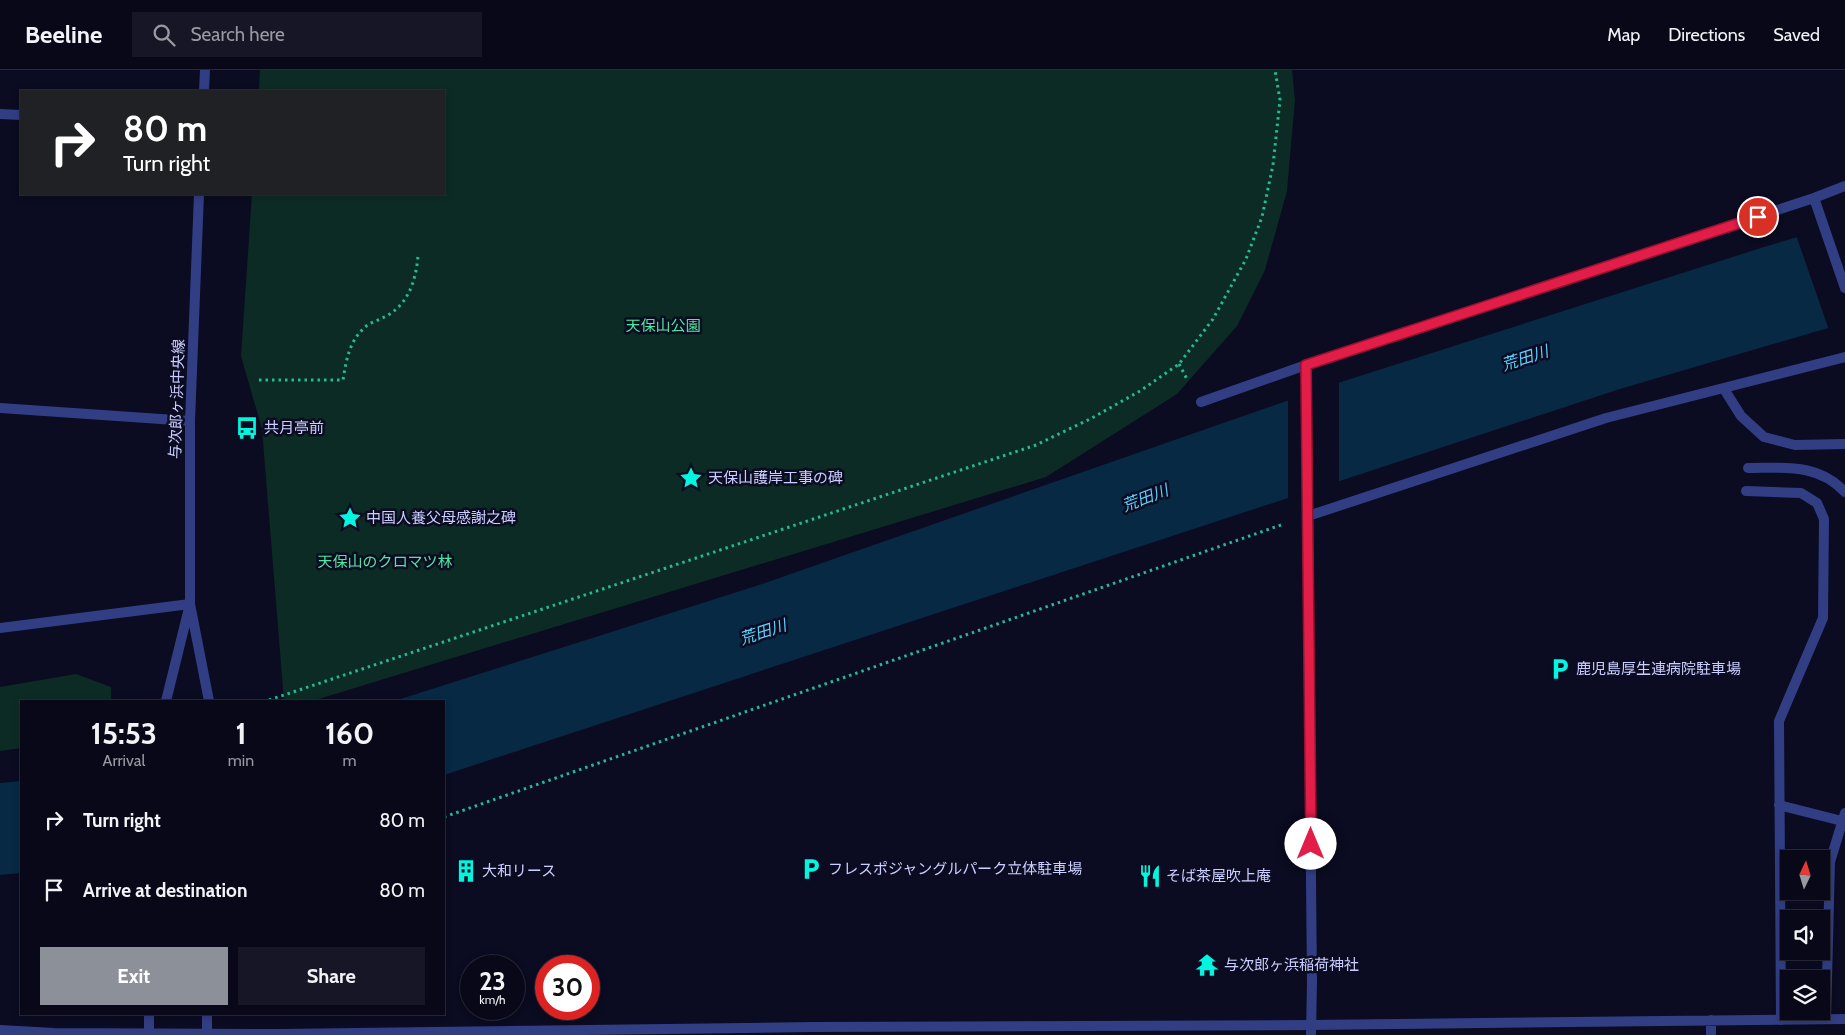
<!DOCTYPE html>
<html lang="en">
<head>
<meta charset="utf-8">
<style>
  :root { --surface:#080819; --page:#161626; --text:#f1f3f6; --muted:#989aa2; --line:#292938; --accent:#8c9099 }
  body { margin:0; font-family:Cabin,"Noto Sans JP",sans-serif; background:var(--page); color:var(--text); height:100vh; display:flex; flex-direction:column; font-size:19px; white-space:nowrap }
  * { box-sizing:border-box; margin:0 }
  p { font-size:16px; color:var(--muted) }
  .icon { flex:none; width:28px; height:28px; fill:none; stroke:currentColor; stroke-width:2; stroke-linecap:round; stroke-linejoin:round }
  .map { position:relative; flex:1; overflow:hidden }
  .panel { position:absolute; left:20px; top:630px; width:425px; height:315px; display:flex; flex-direction:column; background:var(--surface); border-radius:0px; box-shadow:0 2px 8px #0003,0 0 0 1px var(--line) }
  .panel>* { flex:none }
  .banner { position:absolute; left:20px; top:20px; width:425px; height:105px; border-radius:0px; box-shadow:0 2px 8px #0003,0 0 0 1px var(--line); background:#202124; color:#fff; overflow:hidden }
  .needle { width:32px; rotate:4deg }
  .tools { position:absolute; left:1780px; top:780px; display:grid; gap:10px }
  .tools a { display:grid; place-items:center; width:50px; height:50px; border-radius:0px; background:var(--surface); box-shadow:0 2px 8px #0003,0 0 0 1px var(--line); font-size:25px }
  .speed { position:absolute; left:460px; top:885px; display:flex; gap:10px; font-size:25px; font-weight:700; text-align:center }
  .speed>* { display:grid; place-content:center; width:65px; height:65px; border-radius:50%; background:var(--surface); box-shadow:0 2px 8px #0003,0 0 0 1px var(--line); line-height:1 }
  .speed small { font-size:12px; font-weight:400 }
  .speed .limit { border:8px solid #d22; background:#fff; color:#111 }
  .pin { position:absolute; display:grid; place-items:center; width:42px; height:42px; color:#fff; margin:-21px; border:2px solid #fff; border-radius:50%; box-shadow:0 1px 5px #0007 }
  .me { position:absolute; width:55px; margin:-28px; rotate:0deg; stroke-linejoin:round; filter:drop-shadow(0 0 4px #0008) }
  .turn { display:flex; align-items:center; gap:18px; height:105px; padding:0 20px; font-size:22px }
  .turn .icon { width:65px; height:65px; stroke-width:2.5 }
  .turn b { display:block; font-size:35px; line-height:42px }
  .eta { display:flex; justify-content:space-evenly; align-items:center; height:85px; text-align:center }
  .eta b { font-size:30px; font-weight:700; line-height:35px }
  .button { display:flex; gap:10px; margin-top:auto; padding:10px 20px }
  .button a { flex:1; height:58px; border-radius:0px; background:var(--accent); color:#fff; font-size:20px; font-weight:700; line-height:58px; text-align:center }
  .button a+a { background:var(--page); color:var(--text) }
  ul { padding:0; list-style:none }
  li { display:flex; align-items:center; gap:15px; height:70px; padding:0 20px }
  li div { flex:1 }
  li b { display:block; font-size:19px }
  li em { font-style:normal }
  header { display:flex; align-items:center; gap:30px; box-sizing:border-box; height:70px; padding:0 25px; background:var(--surface); border-bottom:1px solid var(--line) }
  header strong { font-size:24px }
  nav { display:flex; gap:28px; margin-inline-start:auto; font-size:18px }
  .search { width:350px; height:45px; background:var(--page); display:flex; align-items:center; gap:12px; box-sizing:border-box; padding:0 18px; border-radius:0px; color:var(--muted); font-size:19px }
  .map>svg:first-child { display:block }
  .green { fill:#0d2b25 }
  .water { fill:#072944 }
  .pier { fill:#0b0b21 }
  .lines { fill:none; stroke-linecap:round; stroke-linejoin:round }
  .path { stroke:#22bb95; stroke-width:3; stroke-dasharray:2.5 4; stroke-linecap:butt }
  .service { stroke:#313e84; stroke-width:10 }
  .minor { stroke:#313e84; stroke-width:10 }
  .tertiary { stroke:#313e84; stroke-width:10 }
  .route-casing { stroke:#92132f; stroke-width:12 }
  .route { stroke:#e11d48; stroke-width:9 }
  .labels { text-anchor:middle; dominant-baseline:central; stroke-width:5; stroke-linejoin:round; paint-order:stroke }
  .park-label { font-size:15px; fill:#4ce9a4; stroke:#0b0b21 }
  .street-label { font-size:15px; fill:#cbcfff; stroke:#0b0b21 }
  .poi-label { font-size:15px; fill:#cbcfff; stroke:#0b0b21; text-anchor:start }
  .water-label { font-size:16px; font-style:italic; fill:#59d2ff; stroke:#0b0b21 }
</style>
</head>
<body>
<header>
<strong>Beeline</strong>
<div class="search"><svg class="icon" aria-label="search" viewBox="0 0 24 24"><circle cx="10" cy="10" r="6"/><path d="M15 15l6 6"/></svg>Search here</div>
<nav><a>Map</a><a>Directions</a><a>Saved</a></nav>
</header>
<div class="map">
<svg width="1845" height="965" viewBox="0 0 1845 965">
  <rect width="100%" height="100%" fill="#0b0b21"/>
  <!-- green -->
  <path class="green" d="M 260,0 L 1292,0 L 1295,30 L 1287,121 L 1265,200 L 1237,256 L 1177,324 L 1046,407 L 312,631 L 284,631 L 262,359 L 241,286 L 252,124 L 444,124 L 444,21 L 259,21 Z
    M 76,604 L 111,617 L 111,631 L 21,631 L 21,678 L 0,681 L 0,617 Z"/>
  <!-- water -->
  <path class="water" d="M 1845,153 L 1845,253 L 1620,319 L 444,705 L 444,631 L 394,631 L 756,516 L 1344,311 L 1764,177 Z
    M 21,711 L 21,803 L 0,805 L 0,713 Z"/>
  <!-- pier -->
  <path class="pier" d="M 1845,150 L 1845,256 L 1829,260 L 1796,165 Z
    M 1339,311 L 1339,414 L 1288,431 L 1288,328 Z"/>
  <g class="lines">
    <!-- path -->
    <path class="path" d="M 1179,294 L 1187,309
      M 259,310 L 343,310 C 346,291 349,272 364,258 C 370,252 380,250 388,245 C 409,233 416,209 418,186
      M 269,630 L 1036,375 L 1092,348 L 1140,321 L 1179,294 L 1213,249 L 1246,189 L 1262,147 L 1273,95 L 1280,30 L 1275,0
      M 444,747 L 1281,455"/>
    <!-- service -->
    <path class="service" d="M 1724,319 L 1741,346 L 1764,367 L 1795,375 L 1845,374
      M 1748,398 C 1784,398 1818,393 1845,422
      M 1746,421 L 1801,423 L 1817,433 L 1824,449 L 1823,548 L 1779,651 L 1781,950
      M 1779,735 L 1842,751
      M 1826,949 L 1830,792 L 1845,743"/>
    <!-- minor -->
    <path class="minor" d="M 0,44 L 21,45
      M 1814,128 L 1845,218
      M 1306,295 L 1312,911 L 1311,965
      M 1201,332 L 1306,295 L 1814,128 L 1845,116
      M 0,338 L 190,351
      M 1308,446 L 1606,348 L 1845,287
      M 0,558 L 190,534"/>
    <!-- tertiary -->
    <path class="tertiary" d="M 204,21 L 205,0
      M 199,124 L 190,351 L 190,534 L 209,631
      M 166,631 L 189,538
      M 0,960 L 54,963 L 280,964 L 813,957 L 1311,955 L 1845,949
      M 149,965 L 149,944
      M 207,965 L 207,944
      M 1711,965 L 1711,950"/>
  </g>
  <g class="lines">
    <defs>
      <path id="route" d="M 1311,774 L 1306,295 L 1758,147"/>
    </defs>
    <!-- route casing -->
    <use href="#route" class="route-casing"/>
    <!-- route -->
    <use href="#route" class="route"/>
  </g>
  <!-- icons -->
  <defs>
    <symbol id="bus-bare" viewBox="-9 -9 18 18"><path d="M-5-6H5V4H4V6H2V4H-2V6H-4V4H-5ZM-3.5-4V0h7V-4ZM-3.5 1.2v1.5H-2V1.2ZM2 1.2v1.5H3.5V1.2Z" fill="#00f6df" stroke="#0b0b21" stroke-width="2.5" paint-order="stroke"/></symbol>
    <symbol id="sight-bare" viewBox="-9 -9 18 18"><path d="M0-6L1.8-2.2L6-1.7L2.9 1.2L3.7 5.4L0 3.3L-3.7 5.4L-2.9 1.2L-6-1.7L-1.8-2.2Z" fill="#00f6df" stroke="#0b0b21" stroke-width="2.5" paint-order="stroke"/></symbol>
    <symbol id="parking-bare" viewBox="-9 -9 18 18"><path d="M-3.5-5.5H1a3.5 3.5 0 0 1 0 7H-1V5.5H-3.5ZM-1-3.4V-.6H.8a1.4 1.4 0 0 0 0-2.8Z" fill="#00f6df" stroke="#0b0b21" stroke-width="2.5" paint-order="stroke"/></symbol>
    <symbol id="building-bare" viewBox="-9 -9 18 18"><path d="M-4-6H4V6H1V3H-1V6H-4ZM-2.5-4.3h1.7v1.8h-1.7ZM.8-4.3h1.7v1.8H.8ZM-2.5-1h1.7V.8h-1.7ZM.8-1h1.7V.8H.8Z" fill="#00f6df" stroke="#0b0b21" stroke-width="2.5" paint-order="stroke"/></symbol>
    <symbol id="restaurant-bare" viewBox="-9 -9 18 18"><path d="M-5-6h1v4h1v-4h1v4h1v-4h1v5L-1.5 .5V6h-2V.5L-5-1ZM5-6V6H3V1.5H1.5Q1.5-4 5-6Z" fill="#00f6df" stroke="#0b0b21" stroke-width="2.5" paint-order="stroke"/></symbol>
    <symbol id="temple-bare" viewBox="-9 -9 18 18"><path d="M0-6L5-2H3V0L6.5 2.5H4V6H1.5V3h-3V6H-4V2.5H-6.5L-3 0V-2H-5Z" fill="#00f6df" stroke="#0b0b21" stroke-width="2.5" paint-order="stroke"/></symbol>
  </defs>
  <g fill-rule="evenodd">
    <use href="#bus-bare" x="231" y="342" width="32" height="32"/>
    <use href="#sight-bare" x="675" y="392" width="32" height="32"/>
    <use href="#sight-bare" x="334" y="432" width="32" height="32"/>
    <use href="#parking-bare" x="1544" y="583" width="32" height="32"/>
    <use href="#parking-bare" x="795" y="783" width="32" height="32"/>
    <use href="#building-bare" x="450" y="785" width="32" height="32"/>
    <use href="#restaurant-bare" x="1134" y="790" width="32" height="32"/>
    <use href="#temple-bare" x="1191" y="879" width="32" height="32"/>
  </g>
  <g class="labels">
    <!-- park labels -->
    <g class="park-label">
      <text x="663" y="256">天保山公園</text>
      <text x="385" y="492">天保山のクロマツ林</text>
    </g>
    <!-- street labels -->
    <g class="street-label">
      <text transform="translate(177 329) rotate(-88)">与次郎ヶ浜中央線</text>
    </g>
    <!-- poi labels -->
    <g class="poi-label">
      <text x="264" y="358">共月亭前</text>
      <text x="708" y="408">天保山護岸工事の碑</text>
      <text x="366" y="448">中国人養父母感謝之碑</text>
      <text x="1576" y="599">鹿児島厚生連病院駐車場</text>
      <text x="828" y="799">フレスポジャングルパーク立体駐車場</text>
      <text x="482" y="801">大和リース</text>
      <text x="1166" y="806">そば茶屋吹上庵</text>
      <text x="1224" y="895">与次郎ヶ浜稲荷神社</text>
    </g>
    <!-- water labels -->
    <g class="water-label">
      <text transform="translate(1525 288) rotate(-18)">荒田川</text>
      <text transform="translate(1145 428) rotate(-21)">荒田川</text>
      <text transform="translate(763 562) rotate(-18)">荒田川</text>
    </g>
  </g>
</svg>
<div class="tools">
<a><svg class="needle" viewBox="-14 -14 28 28"><path d="M0-13l5 13h-10z" fill="#e53935"/><path d="M0 13l5-13h-10z" fill="#989aa2"/></svg></a>
<a><svg class="icon" aria-label="sound" viewBox="0 0 24 24"><path d="M4 9h4l5-4v14l-5-4H4zM17 9q2 3 0 6"/></svg></a>
<a><svg class="icon" aria-label="layers" viewBox="0 0 24 24"><path d="M12 4l9 5-9 5-9-5zM3 14l9 5 9-5"/></svg></a>
</div>
<div class="speed"><div>23<small>km/h</small></div><div class="limit">30</div></div>
<div class="pin" style="left:1758px;top:147px;background:#d93025"><svg class="icon" aria-label="arrive" viewBox="0 0 24 24"><path d="M6 21V4h12l-3 4 3 4H6"/></svg></div>
<svg class="me" style="left:1311px;top:774px" viewBox="-20 -20 40 40"><circle r="19" fill="#fff"/><path d="M0-13L10 11 0 6-10 11z" fill="#e11d48"/></svg>
<div class="banner">
<div class="turn"><svg class="icon" aria-label="right" viewBox="0 0 24 24"><path d="M7 20v-9h11M14 6l5 5-5 5"/></svg><div><b>80 m</b>Turn right</div></div>
</div>
<section class="panel">
<div class="eta">
<div><b>15:53</b><p>Arrival</p></div>
<div><b>1</b><p>min</p></div>
<div><b>160</b><p>m</p></div>
</div>
<ul>
<li><svg class="icon" aria-label="right" viewBox="0 0 24 24"><path d="M7 20v-9h11M14 6l5 5-5 5"/></svg><div><b>Turn right</b></div><em>80 m</em></li>
<li><svg class="icon" aria-label="arrive" viewBox="0 0 24 24"><path d="M6 21V4h12l-3 4 3 4H6"/></svg><div><b>Arrive at destination</b></div><em>80 m</em></li>
</ul>
<div class="button"><a>Exit</a><a>Share</a></div>
</section>
</div>
</body>
</html>
